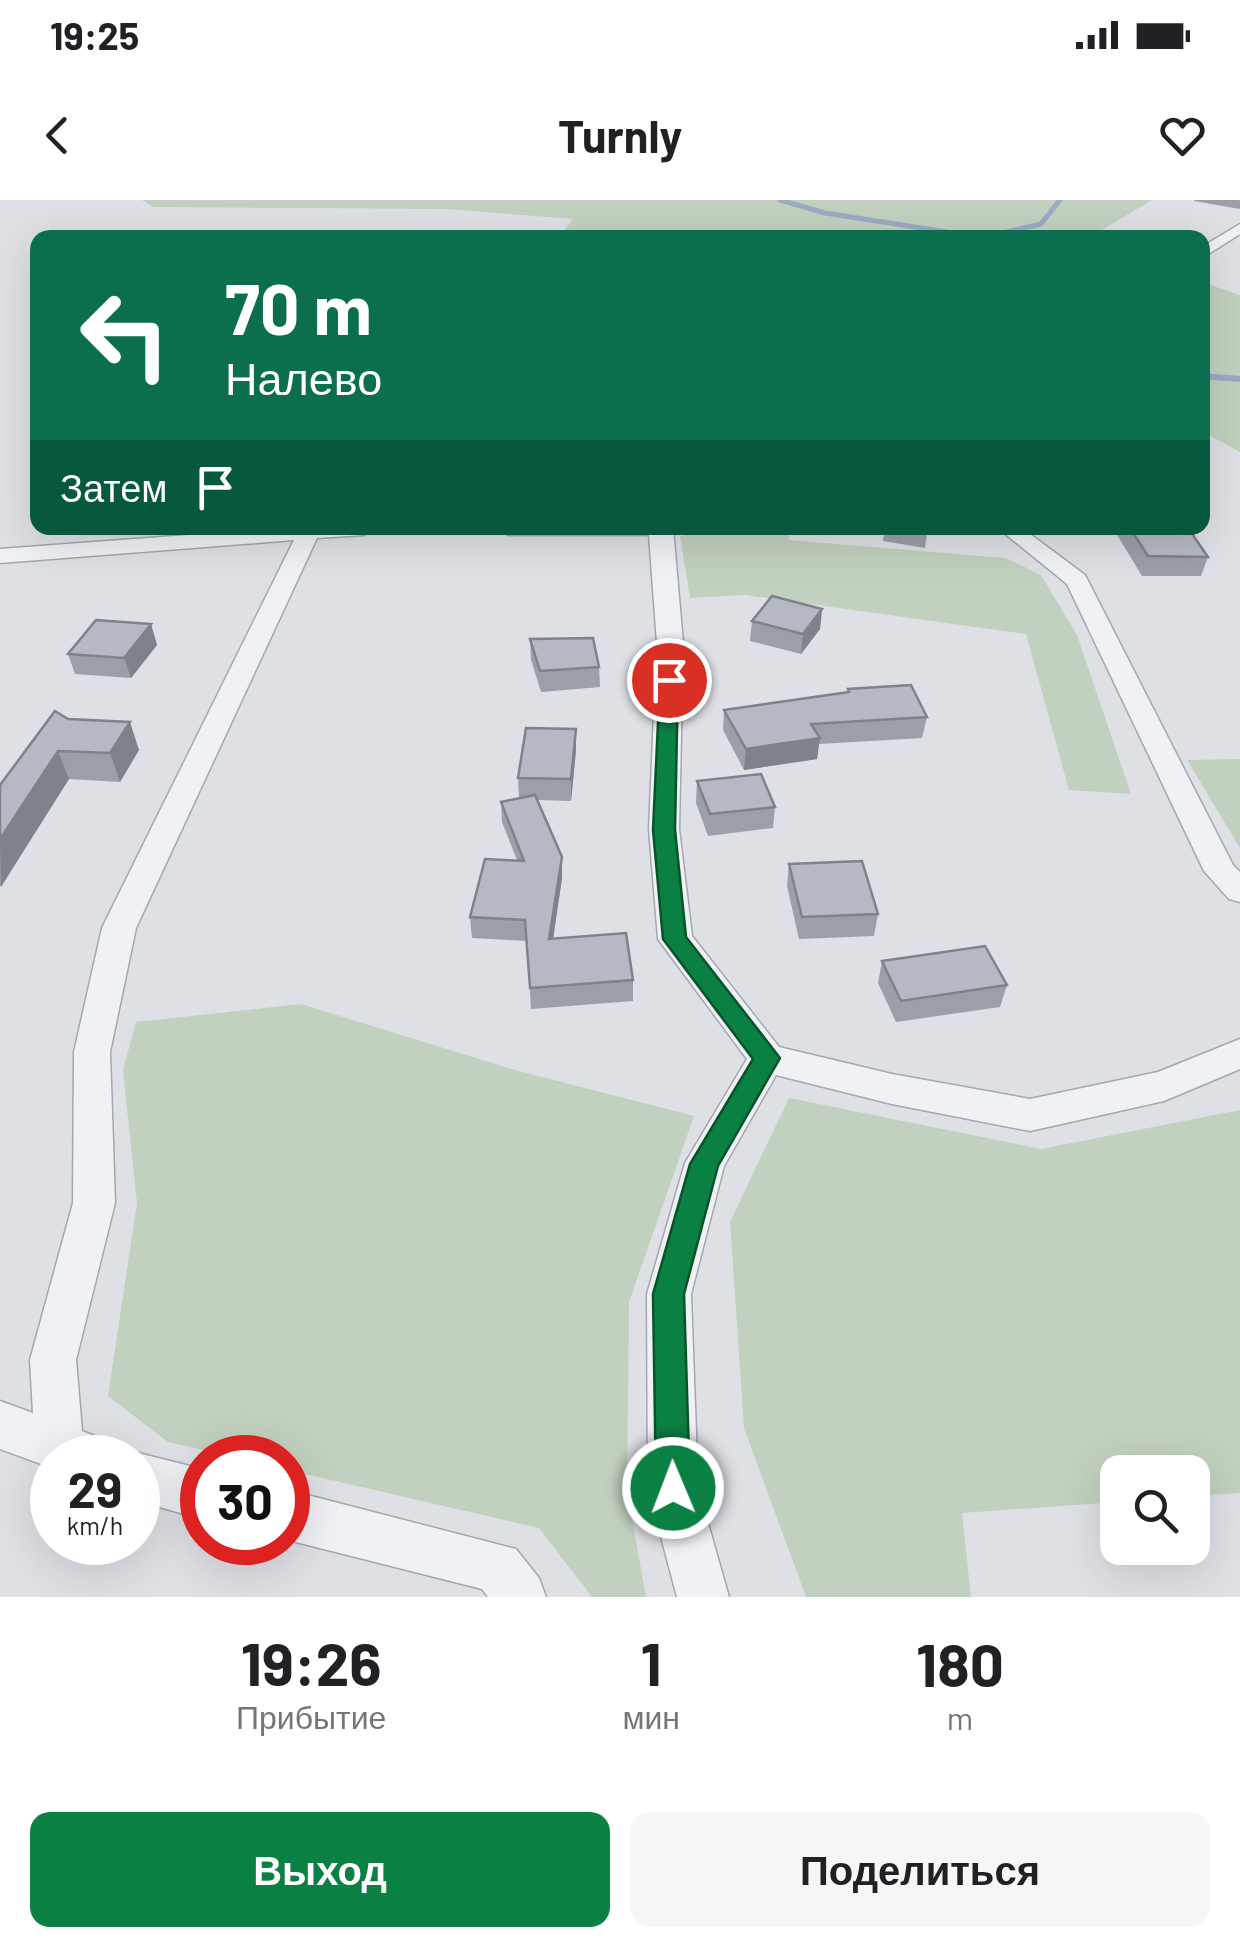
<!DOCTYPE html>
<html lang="ru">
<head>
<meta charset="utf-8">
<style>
  :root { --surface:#fff; --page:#f6f6f6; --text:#202124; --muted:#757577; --accent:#0b8043 }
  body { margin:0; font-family:Barlow,sans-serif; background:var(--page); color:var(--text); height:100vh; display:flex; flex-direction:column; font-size:38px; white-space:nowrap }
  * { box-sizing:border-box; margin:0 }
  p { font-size:32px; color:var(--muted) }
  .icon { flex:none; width:55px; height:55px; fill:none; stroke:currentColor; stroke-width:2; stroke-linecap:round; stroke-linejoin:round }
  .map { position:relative; height:1397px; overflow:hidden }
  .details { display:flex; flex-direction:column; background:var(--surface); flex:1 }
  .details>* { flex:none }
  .guide { position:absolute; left:30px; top:30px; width:1180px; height:305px; border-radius:20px; box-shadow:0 10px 40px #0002; background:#0b6e4f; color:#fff; overflow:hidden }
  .buttons { position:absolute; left:1100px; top:1255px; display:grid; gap:20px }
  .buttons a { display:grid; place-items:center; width:110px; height:110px; border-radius:20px; background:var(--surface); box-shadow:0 10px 40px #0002; font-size:50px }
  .speed { position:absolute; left:30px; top:1235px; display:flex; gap:20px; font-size:50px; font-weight:700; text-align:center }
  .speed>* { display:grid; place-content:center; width:130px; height:130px; border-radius:50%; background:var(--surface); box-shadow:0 10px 40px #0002; line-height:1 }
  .speed small { font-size:25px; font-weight:400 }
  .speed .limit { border:15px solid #d22; background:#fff; color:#111 }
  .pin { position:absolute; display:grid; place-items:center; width:85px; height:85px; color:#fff; margin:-42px; border:5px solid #fff; border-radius:50%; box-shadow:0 2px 10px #0007 }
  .me { position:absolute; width:110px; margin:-55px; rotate:359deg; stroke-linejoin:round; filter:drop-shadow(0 0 8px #0008) }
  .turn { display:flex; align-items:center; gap:35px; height:210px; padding:0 30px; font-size:45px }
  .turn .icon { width:130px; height:130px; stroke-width:2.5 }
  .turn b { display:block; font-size:70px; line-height:85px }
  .then { display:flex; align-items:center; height:95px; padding:0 30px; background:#0003; gap:20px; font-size:38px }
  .eta { display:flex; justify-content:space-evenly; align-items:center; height:170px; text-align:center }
  .eta b { font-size:60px; font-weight:700; line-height:70px }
  .primary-button { display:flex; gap:20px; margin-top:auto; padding:20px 30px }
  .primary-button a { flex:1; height:115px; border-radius:20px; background:var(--accent); color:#fff; font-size:40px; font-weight:700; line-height:115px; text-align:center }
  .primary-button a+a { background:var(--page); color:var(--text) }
  .status { display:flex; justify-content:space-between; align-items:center; height:70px; padding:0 50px; background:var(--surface); direction:ltr }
  .status svg { height:28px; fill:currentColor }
  header { display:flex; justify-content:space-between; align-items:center; height:130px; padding:0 30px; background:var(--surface); font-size:45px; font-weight:700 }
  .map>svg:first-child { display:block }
  .green { fill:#c2d0bf }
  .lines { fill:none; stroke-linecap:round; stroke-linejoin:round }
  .stream-far1 { stroke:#9babc4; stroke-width:5 }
  .stream { stroke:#9babc4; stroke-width:6 }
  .minor-casing { stroke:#a4a7b0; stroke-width:3 }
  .minor { fill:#f0f1f5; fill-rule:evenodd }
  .wall { fill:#9c9fa8 }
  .shaded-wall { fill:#7f8288 }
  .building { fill:#b5b9c3; stroke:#7f8288; stroke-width:2.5 }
  .route { fill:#0b8043; stroke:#07532c; stroke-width:2.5 }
</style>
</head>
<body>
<div class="status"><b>19:25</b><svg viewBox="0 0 49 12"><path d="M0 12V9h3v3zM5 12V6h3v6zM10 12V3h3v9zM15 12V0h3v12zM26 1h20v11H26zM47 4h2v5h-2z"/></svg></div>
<header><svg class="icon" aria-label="back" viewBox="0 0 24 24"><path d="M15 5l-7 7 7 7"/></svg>Turnly<svg class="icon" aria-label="heart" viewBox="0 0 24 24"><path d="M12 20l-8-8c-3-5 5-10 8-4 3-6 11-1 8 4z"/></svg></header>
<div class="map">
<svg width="1240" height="1397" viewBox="0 0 1240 1397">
  <rect width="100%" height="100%" fill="#dee0e6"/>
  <!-- green -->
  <path class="green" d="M 142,0 L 1152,0 L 1090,37 L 558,38 L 573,19 L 447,9 L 154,7 Z
    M 1202,82 L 1240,95 L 1240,252 L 1203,232 Z
    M 711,328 L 788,328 L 789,340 L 1006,358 L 1041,375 L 1077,435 L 1131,594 L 1069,590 L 1026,434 L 745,395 L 690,398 L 680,336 Z
    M 1240,559 L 1240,648 L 1187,560 Z
    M 301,804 L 515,870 L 694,916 L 629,1102 L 627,1291 L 646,1397 L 592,1397 L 539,1328 L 288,1270 L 288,1258 L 235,1257 L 168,1242 L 108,1196 L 137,1003 L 123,870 L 136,822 Z
    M 789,898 L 1041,949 L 1240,910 L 1240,1293 L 1193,1296 L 1192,1272 L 1118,1272 L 1117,1302 L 962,1313 L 971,1397 L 806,1397 L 744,1228 L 730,1022 Z"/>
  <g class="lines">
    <!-- stream-far1 -->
    <path class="stream-far1" d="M 780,0 L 825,13 L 985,38
      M 985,37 L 1041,24 L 1060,0"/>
    <!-- stream -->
    <path class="stream" d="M 1202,176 L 1240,179"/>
    <defs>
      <path id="minor" d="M 1240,24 L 1240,34 L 1202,58 L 1202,47 Z
        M 284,328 L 375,328 L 364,335 L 317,338 L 136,728 L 110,852 L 115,1003 L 76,1160 L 82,1231 L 107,1241 L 114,1258 L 52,1258 L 52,1268 L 0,1249 L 0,1201 L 33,1213 L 30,1160 L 73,1003 L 74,852 L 102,728 L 294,340 L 0,363 L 0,349 Z
        M 497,328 L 673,328 L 683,443 L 679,629 L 692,736 L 779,847 L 892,874 L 1030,899 L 1158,872 L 1240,839 L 1240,869 L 1164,901 L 1030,931 L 892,904 L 776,875 L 724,966 L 691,1094 L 698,1288 L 729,1397 L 677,1397 L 648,1288 L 647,1094 L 685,963 L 747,859 L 658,739 L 649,629 L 657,443 L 649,335 L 508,335 Z
        M 998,328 L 1022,328 L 1085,375 L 1233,665 L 1240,672 L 1240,702 L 1229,699 L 1204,671 L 1067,384 Z
        M 138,1253 L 202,1269 L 202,1319 L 138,1301 L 138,1258 L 126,1258 Z
        M 288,1290 L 516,1349 L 539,1378 L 546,1397 L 488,1397 L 482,1389 L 288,1340 Z"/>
    </defs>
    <!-- minor casing -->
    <use href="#minor" class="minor-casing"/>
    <!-- minor -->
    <use href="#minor" class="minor"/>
  </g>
  <!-- wall -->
  <path class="wall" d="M 1194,0 L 1240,0 L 1240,9 L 1194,1 Z
    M 885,328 L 928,328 L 925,348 L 883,341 Z
    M 1117,328 L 1188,328 L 1208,357 L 1201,376 L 1142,376 L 1116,333 Z
    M 822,409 L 820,429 L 801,454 L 750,441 L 752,421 Z
    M 151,424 L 157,445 L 131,478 L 75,474 L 68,454 Z
    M 530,439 L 599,467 L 600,487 L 541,492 L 531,460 Z
    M 848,489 L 927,517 L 922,538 L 819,544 L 817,559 L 744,570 L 723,530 L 724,510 L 847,492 Z
    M 68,519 L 139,550 L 120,582 L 69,579 L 0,687 L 0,585 Z
    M 576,529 L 576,550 L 571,601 L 538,600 L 562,678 L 553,738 L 633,780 L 633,801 L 531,809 L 527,741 L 472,738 L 470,717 L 517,660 L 502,622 L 501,602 L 519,598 L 518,578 Z
    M 697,581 L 775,607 L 773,628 L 708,636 L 696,603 Z
    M 789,664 L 878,714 L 874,736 L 799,739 L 787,686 Z
    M 882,761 L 1007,785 L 1000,807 L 896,822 L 878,783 Z"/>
  <!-- shaded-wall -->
  <path class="shaded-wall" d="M 822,409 L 820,429 L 801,454 L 803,434 Z
    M 151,424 L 157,445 L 131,478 L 124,458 Z
    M 130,522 L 139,550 L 120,582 L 110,553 Z
    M 576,529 L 576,550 L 571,601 L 571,579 Z
    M 820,538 L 817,559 L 744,570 L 746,549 Z
    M 58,551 L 69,579 L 1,687 L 0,639 Z
    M 562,657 L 562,678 L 550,760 L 549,739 Z"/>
  <!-- building -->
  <path class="building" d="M 902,328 L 928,328 L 928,332 Z
    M 1130,328 L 1188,328 L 1208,357 L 1148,356 Z
    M 772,396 L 822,409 L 803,434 L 752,421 Z
    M 96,420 L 151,424 L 124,458 L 68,454 Z
    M 593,438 L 599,467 L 540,471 L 530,439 Z
    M 911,485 L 927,517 L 811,524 L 820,538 L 746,549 L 724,510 L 849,492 L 848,489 Z
    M 55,511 L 68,519 L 130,522 L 110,553 L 58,551 L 0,639 L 0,585 Z
    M 526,528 L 576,529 L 571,579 L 518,578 Z
    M 761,574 L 775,607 L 710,614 L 697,581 Z
    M 535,595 L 562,657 L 549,739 L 626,733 L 633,780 L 530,788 L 525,720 L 470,717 L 485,659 L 524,661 L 501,602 Z
    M 862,661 L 878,714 L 802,717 L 789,664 Z
    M 985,746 L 1007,785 L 901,801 L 882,761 Z"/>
  <!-- route -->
  <path class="route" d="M 669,475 L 678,480 L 675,630 L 686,737 L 780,858 L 718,966 L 684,1094 L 690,1288 L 685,1301 L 673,1306 L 661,1301 L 656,1288 L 653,1094 L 690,964 L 753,859 L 663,739 L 653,630 L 660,480 Z"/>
</svg>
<div class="buttons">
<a><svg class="icon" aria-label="search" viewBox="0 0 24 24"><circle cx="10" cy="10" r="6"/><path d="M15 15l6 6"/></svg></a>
</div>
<div class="speed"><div>29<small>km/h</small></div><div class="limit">30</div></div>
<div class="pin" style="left:669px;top:480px;background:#d93025"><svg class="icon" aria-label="arrive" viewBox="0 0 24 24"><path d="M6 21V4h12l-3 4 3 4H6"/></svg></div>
<svg class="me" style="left:673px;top:1288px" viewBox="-20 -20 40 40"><circle r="17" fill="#0b8043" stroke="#fff" stroke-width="3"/><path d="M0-11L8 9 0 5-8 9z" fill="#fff"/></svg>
<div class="guide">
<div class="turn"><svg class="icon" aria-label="left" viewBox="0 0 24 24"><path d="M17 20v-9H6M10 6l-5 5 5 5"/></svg><div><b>70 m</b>Налево</div></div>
<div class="then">Затем<svg class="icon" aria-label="arrive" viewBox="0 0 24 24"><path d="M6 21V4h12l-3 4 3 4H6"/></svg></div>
</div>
</div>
<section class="details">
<div class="eta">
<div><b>19:26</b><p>Прибытие</p></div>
<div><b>1</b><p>мин</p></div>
<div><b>180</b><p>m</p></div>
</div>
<div class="primary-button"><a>Выход</a><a>Поделиться</a></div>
</section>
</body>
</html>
